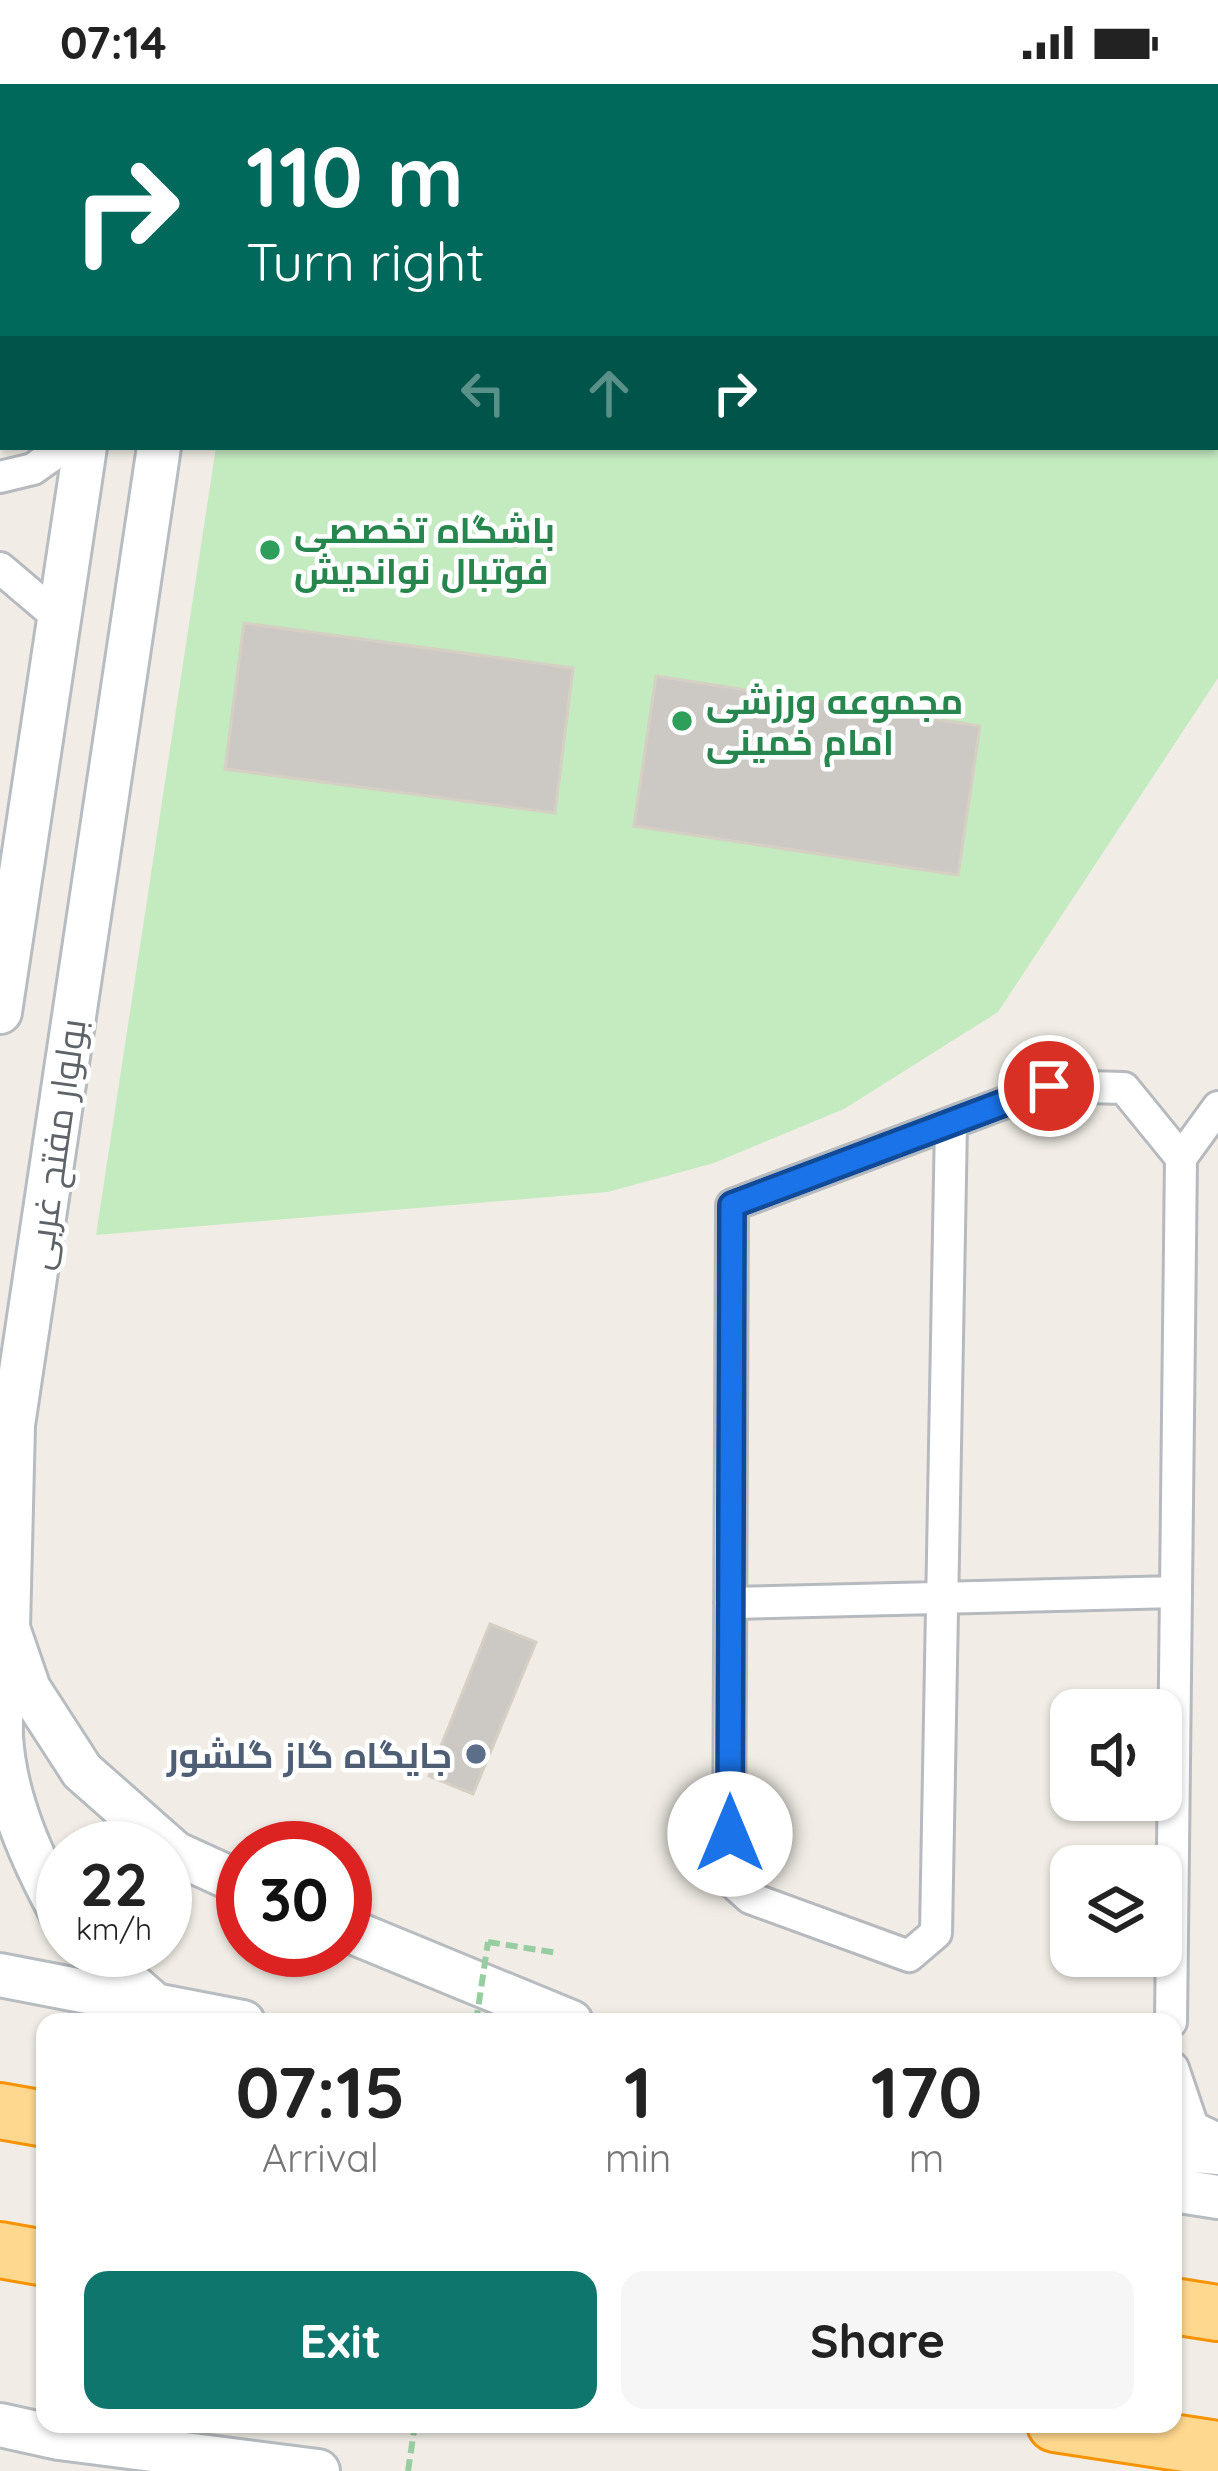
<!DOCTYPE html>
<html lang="en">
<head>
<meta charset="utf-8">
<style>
  :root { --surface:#fff; --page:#f6f6f6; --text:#222; --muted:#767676; --accent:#0f766e }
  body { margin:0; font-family:Quicksand,Cairo,sans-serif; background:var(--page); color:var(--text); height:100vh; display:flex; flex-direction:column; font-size:45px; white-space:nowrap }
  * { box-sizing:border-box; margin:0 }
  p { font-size:39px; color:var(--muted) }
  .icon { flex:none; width:66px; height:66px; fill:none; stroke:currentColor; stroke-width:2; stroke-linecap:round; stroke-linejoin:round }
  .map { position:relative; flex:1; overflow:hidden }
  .panel { position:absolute; left:36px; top:1929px; width:1146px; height:420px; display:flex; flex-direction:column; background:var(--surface); border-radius:24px; box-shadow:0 3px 9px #0004 }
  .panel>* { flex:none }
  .top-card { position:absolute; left:0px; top:0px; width:1218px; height:366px; box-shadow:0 3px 9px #0004; background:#00695c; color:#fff; overflow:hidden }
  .buttons { position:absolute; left:1050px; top:1605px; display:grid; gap:24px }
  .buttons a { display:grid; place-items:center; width:132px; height:132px; border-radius:24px; background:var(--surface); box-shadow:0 3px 9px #0004; font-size:60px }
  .speed { position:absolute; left:36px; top:1737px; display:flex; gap:24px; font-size:60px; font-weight:700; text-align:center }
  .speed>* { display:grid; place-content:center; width:156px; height:156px; border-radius:50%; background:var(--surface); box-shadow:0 3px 9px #0004; line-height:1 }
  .speed small { font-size:30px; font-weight:400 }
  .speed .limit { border:18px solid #d22; background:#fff; color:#111 }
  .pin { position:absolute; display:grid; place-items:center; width:102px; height:102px; color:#fff; margin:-51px; border:6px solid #fff; border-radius:50%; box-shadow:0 3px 12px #0007 }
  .me { position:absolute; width:132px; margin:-66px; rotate:0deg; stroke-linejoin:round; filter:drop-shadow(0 0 9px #0008) }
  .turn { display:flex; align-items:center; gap:42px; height:252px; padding:0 48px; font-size:54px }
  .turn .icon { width:156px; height:156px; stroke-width:2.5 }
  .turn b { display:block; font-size:84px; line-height:102px }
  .lanes { display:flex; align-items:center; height:114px; padding:0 48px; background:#0003; justify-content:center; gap:60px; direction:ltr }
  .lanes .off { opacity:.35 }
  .eta { display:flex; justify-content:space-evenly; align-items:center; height:204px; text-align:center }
  .eta b { font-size:72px; font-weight:800; line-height:84px }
  .cta { display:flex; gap:24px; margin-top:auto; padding:24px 48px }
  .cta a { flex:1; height:138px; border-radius:24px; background:var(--accent); color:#fff; font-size:48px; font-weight:800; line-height:138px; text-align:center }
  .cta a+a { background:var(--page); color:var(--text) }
  .status { display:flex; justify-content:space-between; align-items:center; height:84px; padding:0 60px; background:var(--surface); direction:ltr }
  .status svg { height:33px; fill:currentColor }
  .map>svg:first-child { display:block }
  .green { fill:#c4eac0 }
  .building { fill:#ccc8c3; stroke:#d6cfc3; stroke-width:3 }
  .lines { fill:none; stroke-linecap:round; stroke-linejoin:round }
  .street-casing { stroke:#b6b9be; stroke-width:36 }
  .secondary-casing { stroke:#b7bcc1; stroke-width:48 }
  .highway-casing { stroke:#f79300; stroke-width:60 }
  .path { stroke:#98cda2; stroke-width:6; stroke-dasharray:12 6; stroke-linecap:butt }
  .street { stroke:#fff; stroke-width:30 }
  .secondary { stroke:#fff; stroke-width:42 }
  .highway { stroke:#ffd88f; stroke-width:54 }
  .path-bridge { stroke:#98cda2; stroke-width:6; stroke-dasharray:12 6; stroke-linecap:butt }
  .route-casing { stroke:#114b97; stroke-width:30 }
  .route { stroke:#1a73e8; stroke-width:21 }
  .leisure-dot { fill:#2e9e5b; stroke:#fff; stroke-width:4.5 }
  .service-dot { fill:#5c6f8a; stroke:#fff; stroke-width:4.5 }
  .labels { text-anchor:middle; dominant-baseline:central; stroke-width:9; stroke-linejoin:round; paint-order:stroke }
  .leisure-label { font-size:36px; font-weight:bold; fill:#27864d; stroke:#fff; text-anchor:start }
  .street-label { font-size:36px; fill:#5d6368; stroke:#fff }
  .service-label { font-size:36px; font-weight:bold; fill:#4e5e75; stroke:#fff; text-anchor:end }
</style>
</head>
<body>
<div class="status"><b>07:14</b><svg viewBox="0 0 49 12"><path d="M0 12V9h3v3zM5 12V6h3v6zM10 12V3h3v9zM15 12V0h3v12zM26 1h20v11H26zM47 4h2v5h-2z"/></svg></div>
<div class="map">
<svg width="1218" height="2387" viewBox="0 0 1218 2387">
  <rect width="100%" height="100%" fill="#f1ede6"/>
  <!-- green -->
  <path class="green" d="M 271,0 L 1168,0 L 1169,3 L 270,3 Z
    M 1215,202 L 1218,214 L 1218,594 L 998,928 L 844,1025 L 714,1079 L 608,1108 L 96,1151 L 216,363 L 1215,363 Z"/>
  <!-- building -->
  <path class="building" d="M 244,539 L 573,584 L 555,729 L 225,685 Z
    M 656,592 L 980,642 L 958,791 L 634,742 Z
    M 490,1540 L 536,1558 L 473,1710 L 429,1692 Z"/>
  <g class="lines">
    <defs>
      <path id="street" d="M 0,393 L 33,385 L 64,363
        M 0,484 L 59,534
        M 951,1039 L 936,1849 L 909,1872 L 750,1814 L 729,1795 L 732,1121 L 1049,1002 L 1124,1004 L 1181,1074
        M 730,1519 L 1176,1508
        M 1171,1938 L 1181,1074 L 1218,1023
        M 1173,1984 L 1193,2043 L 1218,2055"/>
      <path id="secondary" d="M 142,3 L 143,0
        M 213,3 L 213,0
        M 159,363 L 13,1341 L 8,1544 L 29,1605 L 82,1687 L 175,1769 L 243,1800
        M 0,928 L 85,363
        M 7,1558 C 4,1589 0,1622 1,1653 C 5,1716 33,1777 63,1832
        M 345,1845 L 571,1938
        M 92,1866 L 155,1921
        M 0,1891 L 243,1938
        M 1173,2065 L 1218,2069
        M 1173,2106 L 1218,2113
        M 0,2341 L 59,2354 L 318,2387"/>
      <path id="highway" d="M 0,2027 L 45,2035
        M 0,2166 L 45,2174
        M 1173,2222 L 1218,2229
        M 1055,2340 L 1218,2365"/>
    </defs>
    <!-- street casing -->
    <use href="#street" class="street-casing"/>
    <!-- secondary casing -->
    <use href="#secondary" class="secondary-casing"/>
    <!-- highway casing -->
    <use href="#highway" class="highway-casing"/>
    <!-- path -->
    <path class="path" d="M 1206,0 L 1206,3
      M 1215,41 L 1218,54
      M 488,1858 L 558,1869
      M 408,2387 L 415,2340"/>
    <!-- street -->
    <use href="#street" class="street"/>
    <!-- secondary -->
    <use href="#secondary" class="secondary"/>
    <!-- highway -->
    <use href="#highway" class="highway"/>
    <!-- path-bridge -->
    <path class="path-bridge" d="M 476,1938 L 488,1858"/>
  </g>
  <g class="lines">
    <defs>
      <path id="route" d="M 730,1750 L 732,1121 L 1049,1002"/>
    </defs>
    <!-- route casing -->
    <use href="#route" class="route-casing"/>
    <!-- route -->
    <use href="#route" class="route"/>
  </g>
  <!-- markers -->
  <g class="leisure-dot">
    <circle cx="270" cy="466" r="12"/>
    <circle cx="682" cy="637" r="12"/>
  </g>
  <circle class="service-dot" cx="476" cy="1670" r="12"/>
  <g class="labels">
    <!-- leisure labels -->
    <g class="leisure-label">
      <text x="294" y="445">باشگاه تخصصی<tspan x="294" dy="41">فوتبال نواندیش</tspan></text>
      <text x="706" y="616">مجموعه ورزشی<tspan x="706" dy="41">امام خمینی</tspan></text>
    </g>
    <!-- street labels -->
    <g class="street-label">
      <text transform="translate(55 1060) rotate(-82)">بولوار مفتح غربی</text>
    </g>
    <!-- service labels -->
    <g class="service-label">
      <text x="452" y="1670">جایگاه گاز گلشور</text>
    </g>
  </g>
</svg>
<div class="buttons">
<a><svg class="icon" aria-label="sound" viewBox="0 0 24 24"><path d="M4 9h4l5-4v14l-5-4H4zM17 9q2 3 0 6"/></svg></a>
<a><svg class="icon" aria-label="layers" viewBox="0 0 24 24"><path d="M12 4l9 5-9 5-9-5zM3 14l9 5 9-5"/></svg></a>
</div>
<div class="speed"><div>22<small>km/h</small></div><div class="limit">30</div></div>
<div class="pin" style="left:1049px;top:1002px;background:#d93025"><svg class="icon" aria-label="arrive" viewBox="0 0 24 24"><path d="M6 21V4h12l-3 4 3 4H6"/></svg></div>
<svg class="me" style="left:730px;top:1750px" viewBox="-20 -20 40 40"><circle r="19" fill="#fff"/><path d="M0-13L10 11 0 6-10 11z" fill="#1a73e8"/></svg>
<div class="top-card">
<div class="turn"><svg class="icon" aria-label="right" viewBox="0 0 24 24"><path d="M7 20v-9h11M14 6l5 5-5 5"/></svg><div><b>110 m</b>Turn right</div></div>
<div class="lanes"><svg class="icon off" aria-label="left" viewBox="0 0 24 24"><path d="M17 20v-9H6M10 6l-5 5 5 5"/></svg><svg class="icon off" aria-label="ahead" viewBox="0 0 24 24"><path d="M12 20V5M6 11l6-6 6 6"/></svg><svg class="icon" aria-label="right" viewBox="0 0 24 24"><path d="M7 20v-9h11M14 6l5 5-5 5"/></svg></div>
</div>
<section class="panel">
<div class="eta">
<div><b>07:15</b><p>Arrival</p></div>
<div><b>1</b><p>min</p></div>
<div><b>170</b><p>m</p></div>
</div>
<div class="cta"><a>Exit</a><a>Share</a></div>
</section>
</div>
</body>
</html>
